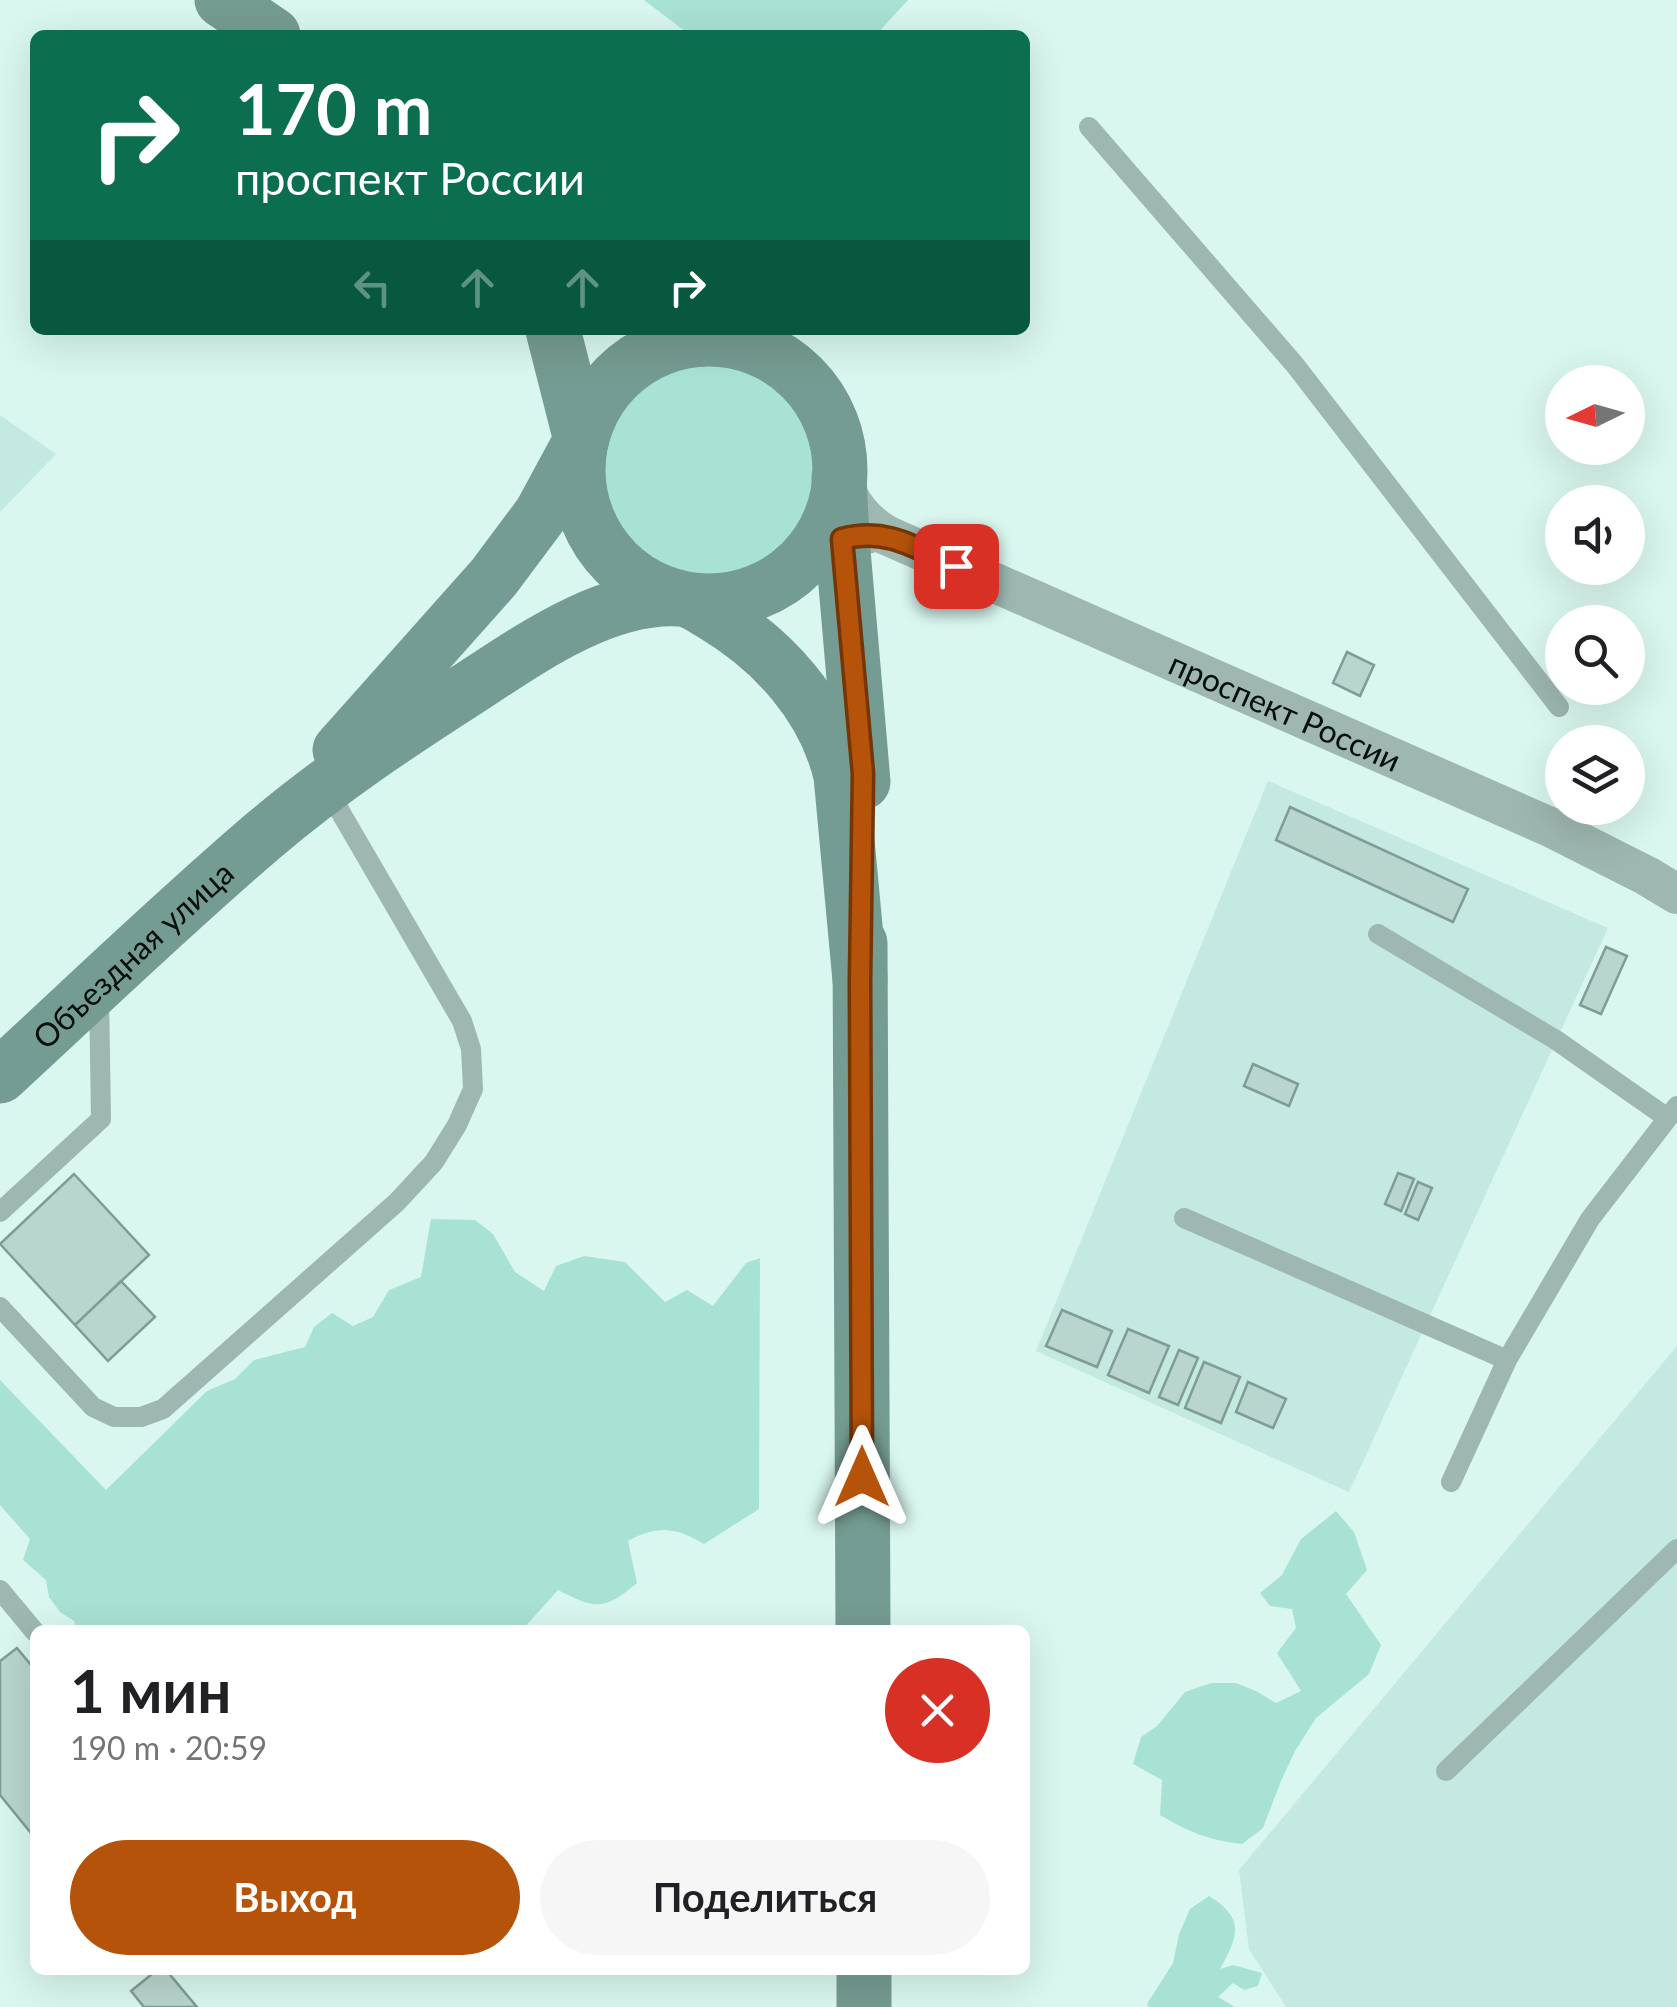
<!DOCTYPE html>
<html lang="ru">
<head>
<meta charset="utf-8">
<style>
  :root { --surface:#fff; --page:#f6f6f6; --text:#202124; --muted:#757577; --accent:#b45309 }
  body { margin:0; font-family:Lato,sans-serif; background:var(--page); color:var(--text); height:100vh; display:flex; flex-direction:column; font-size:38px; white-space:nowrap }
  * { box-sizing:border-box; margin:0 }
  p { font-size:32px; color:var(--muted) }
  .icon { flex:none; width:55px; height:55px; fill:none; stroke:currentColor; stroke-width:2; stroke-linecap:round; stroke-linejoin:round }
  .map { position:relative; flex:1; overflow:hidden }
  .details { position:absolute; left:30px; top:1625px; width:1000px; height:350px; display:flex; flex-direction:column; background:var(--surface); border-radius:15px; box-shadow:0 10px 40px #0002 }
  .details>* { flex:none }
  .hud { position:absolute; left:30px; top:30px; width:1000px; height:305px; border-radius:15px; box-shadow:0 10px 40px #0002; background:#0b6e4f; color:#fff; overflow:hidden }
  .needle { width:65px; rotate:265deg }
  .tools { position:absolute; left:1545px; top:365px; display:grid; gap:20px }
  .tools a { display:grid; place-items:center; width:100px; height:100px; border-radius:50%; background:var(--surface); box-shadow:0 10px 40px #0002; font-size:50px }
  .pin { position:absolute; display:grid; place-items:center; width:85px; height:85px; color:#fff; margin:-42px; border-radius:20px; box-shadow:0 5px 15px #0006 }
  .me { position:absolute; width:110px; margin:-55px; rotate:0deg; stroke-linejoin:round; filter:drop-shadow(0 0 8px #0008) }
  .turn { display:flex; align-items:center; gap:35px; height:210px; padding:0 40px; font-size:45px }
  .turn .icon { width:130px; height:130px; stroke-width:2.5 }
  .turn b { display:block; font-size:70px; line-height:85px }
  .lanes { display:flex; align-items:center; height:95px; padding:0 40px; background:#0003; justify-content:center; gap:50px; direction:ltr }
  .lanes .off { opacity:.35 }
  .round { display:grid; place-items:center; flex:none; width:105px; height:105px; border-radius:52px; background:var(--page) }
  .head { display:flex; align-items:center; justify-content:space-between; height:170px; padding:0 40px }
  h1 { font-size:60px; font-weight:700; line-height:75px }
  .primary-button { display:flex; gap:20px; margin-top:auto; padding:20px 40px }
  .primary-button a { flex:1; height:115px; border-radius:60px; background:var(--accent); color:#fff; font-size:40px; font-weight:700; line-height:115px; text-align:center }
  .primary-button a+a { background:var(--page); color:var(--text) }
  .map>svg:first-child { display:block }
  .built { fill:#c3e9e0 }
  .green { fill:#a8e2d5 }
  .building { fill:#b8d5ce; stroke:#819c96; stroke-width:2.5 }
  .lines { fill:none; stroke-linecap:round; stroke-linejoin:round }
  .lane { stroke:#9eb7b1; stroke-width:20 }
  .street { stroke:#9eb7b1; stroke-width:40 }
  .secondary { stroke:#759c92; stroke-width:55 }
  .route-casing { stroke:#753606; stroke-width:25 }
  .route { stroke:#b45309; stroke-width:18 }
  .labels { text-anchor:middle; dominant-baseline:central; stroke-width:10; stroke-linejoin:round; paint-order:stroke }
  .street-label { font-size:32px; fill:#050e0c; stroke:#fff }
</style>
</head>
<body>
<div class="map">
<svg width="1677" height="2007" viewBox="0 0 1677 2007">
  <rect width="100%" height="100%" fill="#d9f7ef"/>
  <!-- built -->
  <path class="built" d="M 0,415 L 56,454 L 0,512 Z
    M 1268,781 L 1608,928 L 1349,1492 L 1036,1351 Z
    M 1677,1346 L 1677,2007 L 1286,2007 L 1249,1949 L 1239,1870 Z"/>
  <!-- green -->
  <path class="green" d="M 644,0 L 908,0 L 876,35 L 690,35 Z
    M598 470a109 109 0 1 1 218 0a109 109 0 1 1-218 0Z
    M 431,1219 L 475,1220 L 493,1234 L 515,1272 L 544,1291 L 556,1266 L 584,1256 L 625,1262 L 665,1302 L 687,1290 L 713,1306 L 746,1263 L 760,1258 L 759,1509 L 704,1544 C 675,1527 658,1525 628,1541 L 637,1583 C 605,1610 596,1610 558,1590 L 522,1630 L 77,1630 L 74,1621 L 60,1612 L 49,1597 L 46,1580 L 23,1560 L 30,1539 L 0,1505 L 0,1380 L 106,1490 L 207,1391 L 235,1379 L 254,1360 L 305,1347 L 314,1327 L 332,1313 L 353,1326 L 373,1317 L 389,1290 L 421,1277 Z
    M 1336,1511 L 1354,1532 L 1367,1570 L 1346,1594 L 1381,1645 L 1369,1674 L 1316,1718 L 1295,1751 L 1281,1781 L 1263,1828 L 1242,1844 C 1208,1840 1189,1832 1160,1815 L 1162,1780 L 1133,1764 L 1141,1737 L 1157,1726 L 1185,1692 L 1211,1683 L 1236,1683 L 1256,1691 L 1276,1703 L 1301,1691 L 1277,1653 L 1296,1628 L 1292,1609 L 1270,1606 L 1260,1593 L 1282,1575 L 1301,1539 Z
    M 1209,1896 C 1246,1919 1238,1936 1220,1969 L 1233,1965 L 1262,1973 L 1258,1986 L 1244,1990 L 1233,1983 L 1218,1997 L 1235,2007 L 1149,2007 L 1147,2004 L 1173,1963 L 1179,1934 L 1190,1909 Z"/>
  <!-- building -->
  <path class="building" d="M 1347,652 L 1374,665 L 1360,696 L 1333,683 Z
    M 1290,807 L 1468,889 L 1453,922 L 1276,840 Z
    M 1606,947 L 1627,956 L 1601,1014 L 1580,1005 Z
    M 1253,1064 L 1298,1084 L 1289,1106 L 1244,1086 Z
    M 1398,1173 L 1414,1179 L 1401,1211 L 1385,1204 Z
    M 74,1174 L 149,1255 L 75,1325 L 0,1244 Z
    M 1418,1182 L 1432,1188 L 1418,1220 L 1405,1214 Z
    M 121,1281 L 155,1317 L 108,1361 L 75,1325 Z
    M 1062,1310 L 1112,1331 L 1097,1367 L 1046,1346 Z
    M 1128,1329 L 1169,1346 L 1149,1393 L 1108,1375 Z
    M 1179,1350 L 1198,1358 L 1178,1405 L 1159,1397 Z
    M 1204,1362 L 1240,1377 L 1221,1423 L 1185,1408 Z
    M 1248,1382 L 1286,1399 L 1273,1428 L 1236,1412 Z
    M 17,1648 L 35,1670 L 35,1838 L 0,1795 L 0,1661 Z
    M 157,1970 L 166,1970 L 197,2007 L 144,2007 L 131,1991 Z"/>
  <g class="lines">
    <!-- lane -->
    <path class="lane" d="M 1089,127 L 1295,365 L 1559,707
      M 1378,934 L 1556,1040 L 1666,1117
      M 0,1212 L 101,1119 L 99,993
      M 1184,1218 L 1507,1360
      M 0,1307 L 93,1407 L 114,1417 L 141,1417 L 163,1409 L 397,1202 L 434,1162 L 457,1125 L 473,1089 L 471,1049 L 462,1021 L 327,789
      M 1451,1482 L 1507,1360 L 1590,1219 L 1677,1106
      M 0,1590 L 35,1632
      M 1446,1771 L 1677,1549"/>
    <!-- street -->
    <g class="street">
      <path id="s1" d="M 841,481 C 851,505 864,522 886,535 L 1550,827 L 1647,876 L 1677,894"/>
      <path d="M 802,561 C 823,546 841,537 867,534"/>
    </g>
    <!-- secondary -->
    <g class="secondary">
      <path d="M 222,0 L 273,35"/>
      <circle cx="709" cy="470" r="131"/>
      <path d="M 839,477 L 842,539 L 863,782"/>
      <path d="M 340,750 L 494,577 L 541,514 L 581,440 L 553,330"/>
      <path d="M 860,943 L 863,1630"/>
      <path id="s2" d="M 0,1076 C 87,996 173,913 263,836 C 329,780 401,732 473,686 C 531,648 606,595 679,599 C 690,599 703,608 713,614 C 773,650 825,706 841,776 L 860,980"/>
      <path d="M 864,1970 L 864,2007"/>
    </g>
  </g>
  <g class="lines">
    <defs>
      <path id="route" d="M 862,1477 L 860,980 L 863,774 L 842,539 C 887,527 916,548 956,566"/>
    </defs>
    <!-- route casing -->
    <use href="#route" class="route-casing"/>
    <!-- route -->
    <use href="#route" class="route"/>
  </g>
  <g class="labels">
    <!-- street labels -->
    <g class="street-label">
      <text stroke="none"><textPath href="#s1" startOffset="508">проспект России</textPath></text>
      <text stroke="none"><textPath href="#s2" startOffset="180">Объездная улица</textPath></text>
    </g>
  </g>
</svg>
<div class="tools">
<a><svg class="needle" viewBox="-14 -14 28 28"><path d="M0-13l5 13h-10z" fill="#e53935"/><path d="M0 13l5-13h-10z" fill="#757577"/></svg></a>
<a><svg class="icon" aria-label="sound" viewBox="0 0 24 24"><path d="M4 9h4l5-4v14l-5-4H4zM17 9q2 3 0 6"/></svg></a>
<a><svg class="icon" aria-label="search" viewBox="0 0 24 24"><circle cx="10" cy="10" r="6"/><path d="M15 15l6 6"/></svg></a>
<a><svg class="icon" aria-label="layers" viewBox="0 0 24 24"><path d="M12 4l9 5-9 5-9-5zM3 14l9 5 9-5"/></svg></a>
</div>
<div class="pin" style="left:956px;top:566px;background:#d93025"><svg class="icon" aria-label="arrive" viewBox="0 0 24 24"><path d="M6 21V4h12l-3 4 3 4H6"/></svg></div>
<svg class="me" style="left:862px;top:1477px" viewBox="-20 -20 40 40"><path d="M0-17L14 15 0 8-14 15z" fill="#b45309" stroke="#fff" stroke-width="4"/></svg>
<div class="hud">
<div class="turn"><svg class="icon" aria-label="right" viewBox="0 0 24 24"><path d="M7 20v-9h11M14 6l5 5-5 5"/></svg><div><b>170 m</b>проспект России</div></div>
<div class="lanes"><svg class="icon off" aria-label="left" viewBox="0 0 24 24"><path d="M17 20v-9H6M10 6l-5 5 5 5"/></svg><svg class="icon off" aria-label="ahead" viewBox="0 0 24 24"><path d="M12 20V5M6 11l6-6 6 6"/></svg><svg class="icon off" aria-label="ahead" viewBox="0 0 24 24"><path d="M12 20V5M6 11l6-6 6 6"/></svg><svg class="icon" aria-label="right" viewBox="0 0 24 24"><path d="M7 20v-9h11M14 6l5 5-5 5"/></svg></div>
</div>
<section class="details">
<div class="head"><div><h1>1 мин</h1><p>190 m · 20:59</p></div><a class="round" style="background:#d93025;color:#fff"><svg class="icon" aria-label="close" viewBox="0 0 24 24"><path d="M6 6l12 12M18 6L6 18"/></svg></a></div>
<div class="primary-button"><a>Выход</a><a>Поделиться</a></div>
</section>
</div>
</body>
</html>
